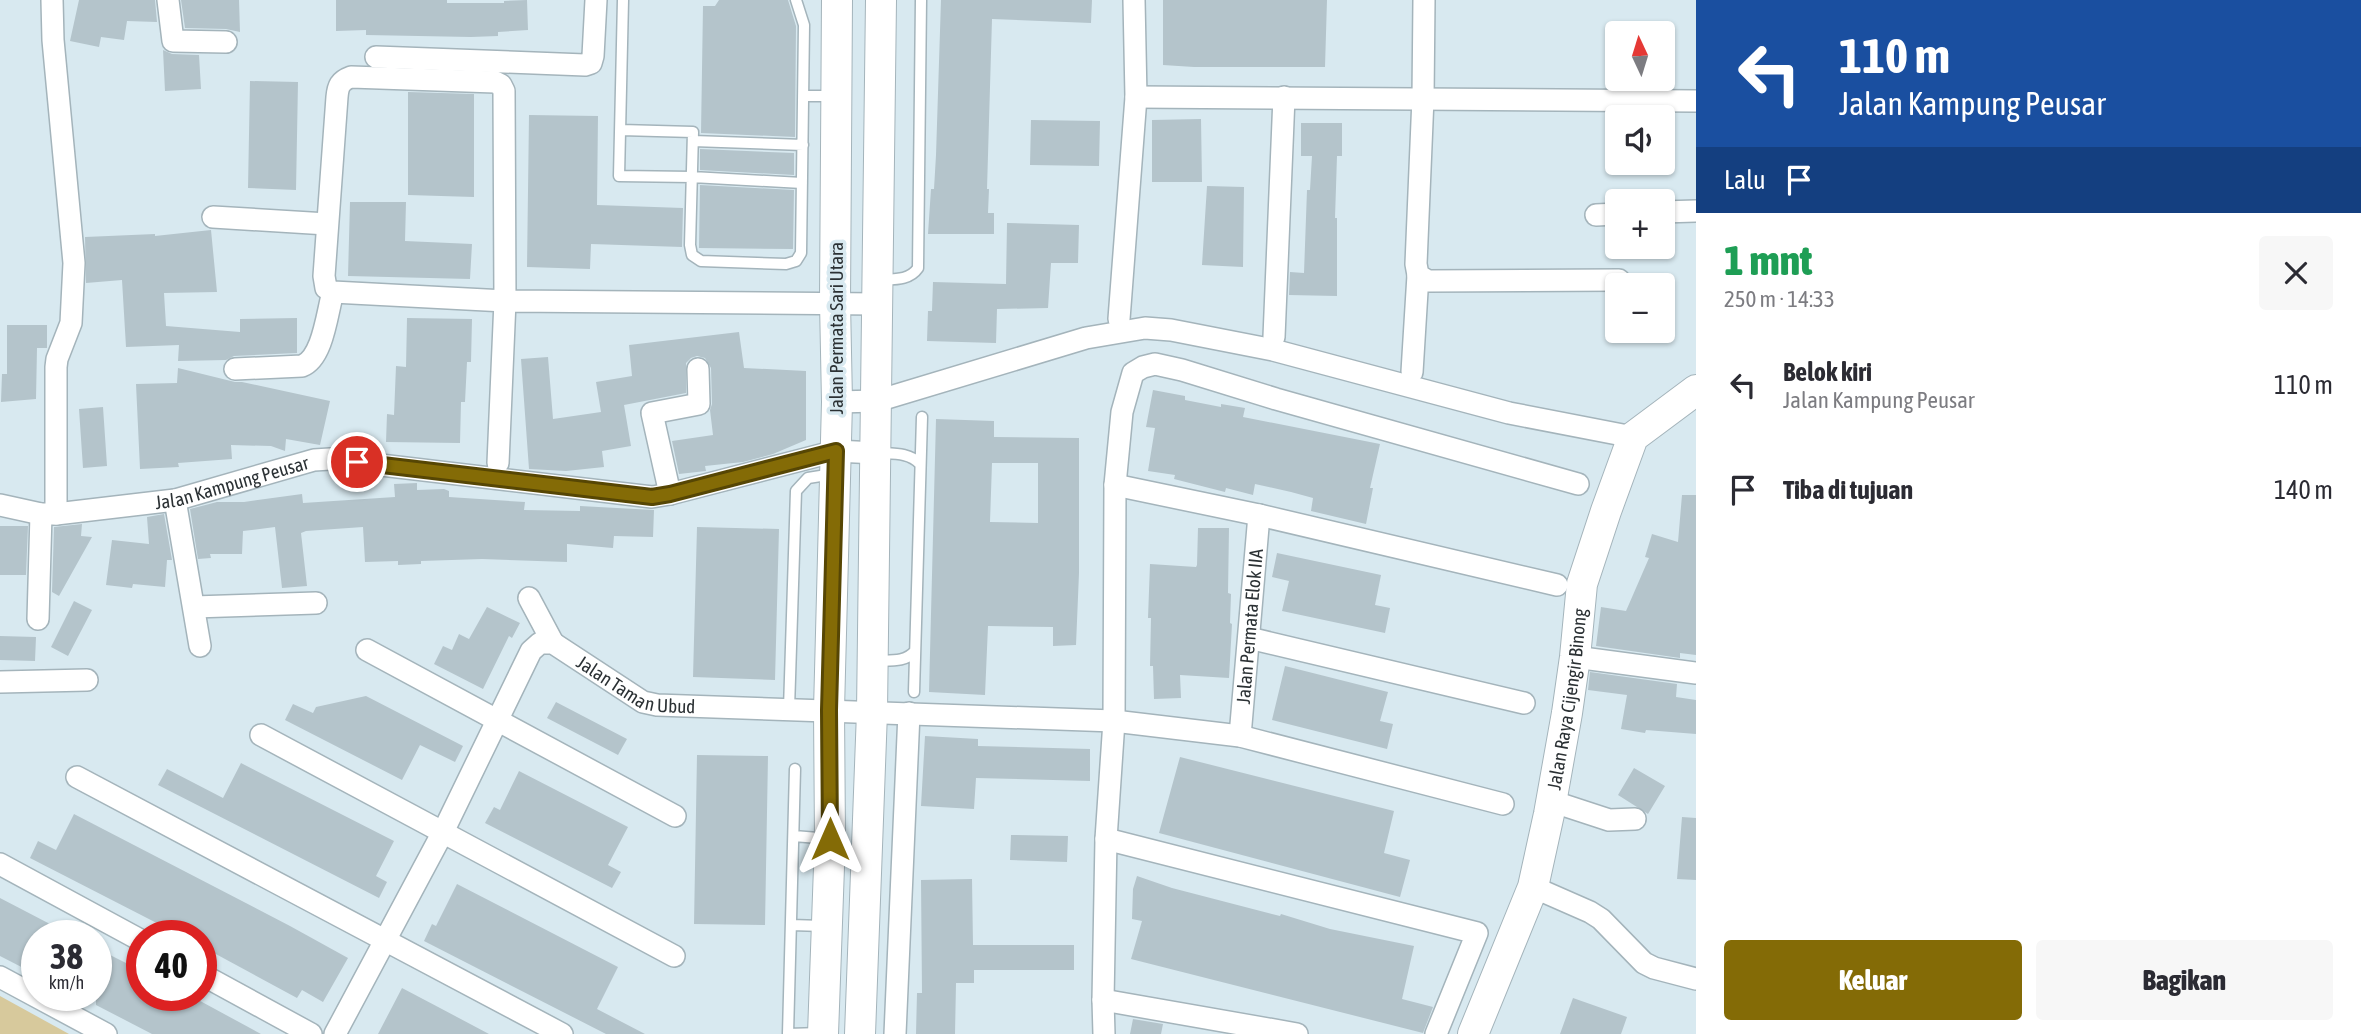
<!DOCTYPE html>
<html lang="id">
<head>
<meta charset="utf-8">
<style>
  :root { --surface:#fff; --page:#f7f7f7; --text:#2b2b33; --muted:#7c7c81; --accent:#846b06 }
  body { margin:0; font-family:"Asap Condensed",sans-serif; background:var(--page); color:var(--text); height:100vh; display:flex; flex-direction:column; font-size:26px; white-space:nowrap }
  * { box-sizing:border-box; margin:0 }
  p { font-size:23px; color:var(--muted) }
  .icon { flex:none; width:38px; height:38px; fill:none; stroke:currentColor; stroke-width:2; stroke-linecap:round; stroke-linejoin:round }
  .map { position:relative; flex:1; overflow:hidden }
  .details { display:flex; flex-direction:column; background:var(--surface); width:665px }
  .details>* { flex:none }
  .guide { background:#1a4fa0; color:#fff; overflow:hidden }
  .needle { width:46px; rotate:356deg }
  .tools { position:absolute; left:1605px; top:21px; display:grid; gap:14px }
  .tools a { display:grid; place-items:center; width:70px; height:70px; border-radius:7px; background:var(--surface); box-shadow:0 2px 5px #0004; font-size:35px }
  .speed { position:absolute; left:21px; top:920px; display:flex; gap:14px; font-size:35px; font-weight:700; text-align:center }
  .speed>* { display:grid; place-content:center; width:91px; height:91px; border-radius:50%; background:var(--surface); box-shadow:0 2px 5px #0004; line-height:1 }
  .speed small { font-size:18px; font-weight:400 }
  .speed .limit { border:10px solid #d22; background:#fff; color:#111 }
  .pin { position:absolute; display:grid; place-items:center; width:60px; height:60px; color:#fff; margin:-30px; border:4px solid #fff; border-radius:50%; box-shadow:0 2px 7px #0007 }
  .me { position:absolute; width:77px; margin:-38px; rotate:0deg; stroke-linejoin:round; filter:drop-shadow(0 0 5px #0008) }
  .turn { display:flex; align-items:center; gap:24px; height:147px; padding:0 28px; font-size:32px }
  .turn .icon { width:91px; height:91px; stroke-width:2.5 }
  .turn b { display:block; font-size:49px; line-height:60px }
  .then { display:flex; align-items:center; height:66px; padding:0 28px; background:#0003; gap:14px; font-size:26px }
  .round { display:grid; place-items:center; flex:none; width:74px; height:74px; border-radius:7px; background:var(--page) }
  .headline { display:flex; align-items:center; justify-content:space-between; height:119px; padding:0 28px }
  h1 { font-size:42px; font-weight:800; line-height:52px; color:#1e9e55 }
  .action { display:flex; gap:14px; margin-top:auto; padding:14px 28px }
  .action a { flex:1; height:80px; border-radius:7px; background:var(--accent); color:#fff; font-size:28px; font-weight:800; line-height:80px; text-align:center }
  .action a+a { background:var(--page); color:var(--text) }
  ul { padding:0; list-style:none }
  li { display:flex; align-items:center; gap:21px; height:105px; padding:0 28px }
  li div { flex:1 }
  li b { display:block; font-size:26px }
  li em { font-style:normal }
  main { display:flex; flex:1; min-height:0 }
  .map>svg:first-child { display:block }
  .green { fill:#d7c99c }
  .building { fill:#b4c4cb; fill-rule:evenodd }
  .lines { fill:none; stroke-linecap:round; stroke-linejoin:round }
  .lane-casing { stroke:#a4b4bb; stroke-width:13 }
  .street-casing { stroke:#a4b4bb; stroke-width:24 }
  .secondary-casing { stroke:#a4b4bb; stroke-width:32 }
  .lane { stroke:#fff; stroke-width:10 }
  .street { stroke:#fff; stroke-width:21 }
  .secondary { stroke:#fff; stroke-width:30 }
  .route-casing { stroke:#564604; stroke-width:18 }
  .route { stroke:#846b06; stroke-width:12 }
  .labels { text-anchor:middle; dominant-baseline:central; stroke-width:7; stroke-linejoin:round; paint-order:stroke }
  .street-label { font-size:19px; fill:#2b3134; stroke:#d8e9f0 }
</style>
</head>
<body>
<main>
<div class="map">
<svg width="1696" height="1034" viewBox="0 0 1696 1034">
  <rect width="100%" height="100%" fill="#d8e9f0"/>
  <!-- green -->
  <path class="green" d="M 0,996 L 69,1034 L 0,1034 Z"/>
  <!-- building -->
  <path class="building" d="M 79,0 L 155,0 L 157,22 L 127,21 L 124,40 L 101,37 L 99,47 L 70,41 Z
    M 181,0 L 239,0 L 240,32 L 226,29 L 185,28 Z
    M 336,0 L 447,0 L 447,3 L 504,3 L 504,1 L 527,0 L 528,30 L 498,32 L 498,36 L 471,37 L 366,35 L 366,30 L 336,31 Z
    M 719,0 L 788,0 L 796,26 L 795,137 L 701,133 L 703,6 L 715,6 Z
    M 941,0 L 1092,0 L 1091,23 L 992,19 L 987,189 L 989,189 L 988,213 L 994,213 L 994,234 L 928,234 L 931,189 L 934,189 L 936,155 Z
    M 1163,0 L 1327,0 L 1325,67 L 1194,67 L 1163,65 Z
    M 163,50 L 172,54 L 199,55 L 201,89 L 165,91 Z
    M 250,81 L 298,82 L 296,190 L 248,188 Z
    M 408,92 L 474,94 L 474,197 L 408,195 Z
    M 529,115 L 598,116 L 597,205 L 683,208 L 682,247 L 591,244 L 590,269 L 527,267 Z
    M 1201,119 L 1202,182 L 1152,182 L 1152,120 Z
    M 1031,120 L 1100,121 L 1099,166 L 1030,165 Z
    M 1301,123 L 1342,123 L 1342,156 L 1337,156 L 1335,218 L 1337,218 L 1337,296 L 1289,295 L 1290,272 L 1304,273 L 1307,190 L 1310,190 L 1312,156 L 1301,156 Z
    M 700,149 L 794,153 L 794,175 L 700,170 Z
    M 700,185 L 794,190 L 793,249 L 699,248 Z
    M 1207,186 L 1244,187 L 1243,267 L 1202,265 Z
    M 350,202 L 406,202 L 405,241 L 472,244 L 470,279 L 348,276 Z
    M 1007,223 L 1079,225 L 1078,263 L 1051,263 L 1048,308 L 997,309 L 996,343 L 927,341 L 928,311 L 932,311 L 933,282 L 1006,284 Z
    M 211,230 L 217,292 L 164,293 L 166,326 L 240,332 L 240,319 L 297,318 L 297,353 L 234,356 L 226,360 L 178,361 L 179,345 L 126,347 L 122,280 L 86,283 L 85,237 L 155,234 L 155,236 Z
    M 407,318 L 472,319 L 471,362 L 467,362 L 465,402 L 461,402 L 460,443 L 386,442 L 387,414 L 394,415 L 396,366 L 406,367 Z
    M 7,325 L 47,325 L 47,348 L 37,348 L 36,399 L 1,402 L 2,374 L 7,374 Z
    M 739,332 L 744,368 L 806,371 L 806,440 L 773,454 L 743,462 L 705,466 L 706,471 L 679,474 L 672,441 L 713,435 L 710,410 L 712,404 L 711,368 L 705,358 L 697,356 L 691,358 L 686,363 L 686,393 L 624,405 L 631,446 L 602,451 L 604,467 L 566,471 L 529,469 L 521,359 L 548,357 L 553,419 L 601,412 L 596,382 L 632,376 L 629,345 Z
    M 178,368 L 235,382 L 242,382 L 330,401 L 320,445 L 286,439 L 285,451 L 271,446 L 231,445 L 232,459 L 178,463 L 179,467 L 140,469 L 136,384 L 177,383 Z
    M 1153,390 L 1185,396 L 1185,400 L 1221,407 L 1221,404 L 1245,408 L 1243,417 L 1380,444 L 1370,488 L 1373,488 L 1366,524 L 1311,511 L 1313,498 L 1291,492 L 1255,484 L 1253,495 L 1226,488 L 1225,492 L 1174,479 L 1175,475 L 1148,471 L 1155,428 L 1146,427 Z
    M 103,407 L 107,466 L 83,468 L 79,409 Z
    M 936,419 L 994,421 L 994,437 L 1079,438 L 1079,573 L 1076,645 L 1053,646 L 1053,627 L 988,626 L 985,695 L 929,692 ZM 992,463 L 1038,463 L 1038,523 L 990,522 Z
    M 417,483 L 417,490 L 444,489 L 449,491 L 449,497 L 525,502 L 524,510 L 580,511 L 580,506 L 654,510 L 653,537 L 614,536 L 613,548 L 567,544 L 567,562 L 482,559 L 421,561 L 421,564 L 398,565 L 398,561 L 365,562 L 363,527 L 306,531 L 301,533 L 307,586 L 282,588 L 275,527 L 243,531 L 242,554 L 210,554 L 211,558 L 198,559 L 190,509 L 217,502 L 244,502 L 302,494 L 303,503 L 395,497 L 394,484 Z
    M 1682,495 L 1696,495 L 1696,655 L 1680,653 L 1680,658 L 1596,646 L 1601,607 L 1626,611 L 1649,558 L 1645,557 L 1652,534 L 1678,542 Z
    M 164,514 L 172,560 L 167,560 L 165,587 L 133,584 L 132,588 L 106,585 L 112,540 L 149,544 L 147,517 Z
    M 82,524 L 81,536 L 92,537 L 59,596 L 52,592 L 54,527 Z
    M 0,526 L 28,526 L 26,575 L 0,575 Z
    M 697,527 L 779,529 L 775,680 L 693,677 Z
    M 1198,528 L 1229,528 L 1228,593 L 1231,594 L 1230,623 L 1232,624 L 1229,678 L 1180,675 L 1181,698 L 1154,699 L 1153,666 L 1150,666 L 1151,618 L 1148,618 L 1150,564 L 1196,567 L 1197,565 Z
    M 1277,553 L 1381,575 L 1375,605 L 1390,608 L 1385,633 L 1282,611 L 1289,581 L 1272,577 Z
    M 74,601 L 92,610 L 68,656 L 51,647 Z
    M 487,607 L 520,623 L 512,638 L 509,636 L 483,689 L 434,664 L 443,646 L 452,650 L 459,634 L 469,639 Z
    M 0,636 L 36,637 L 35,661 L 0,660 Z
    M 1285,666 L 1388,692 L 1380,721 L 1393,724 L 1387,749 L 1272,720 Z
    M 1590,672 L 1677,684 L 1676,697 L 1696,700 L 1696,734 L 1646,730 L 1645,733 L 1621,729 L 1627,695 L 1588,690 Z
    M 366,696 L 463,746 L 455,762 L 420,745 L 402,780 L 285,720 L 293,704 L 313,713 L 316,707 Z
    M 556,702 L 627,739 L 618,755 L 547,718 Z
    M 925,736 L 978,739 L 978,746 L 1090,749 L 1090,781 L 976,778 L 974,809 L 921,806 Z
    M 697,755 L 768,756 L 765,925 L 694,924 Z
    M 1180,757 L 1394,811 L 1384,853 L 1410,860 L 1400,897 L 1159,833 Z
    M 241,763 L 394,841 L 376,876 L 387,882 L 379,898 L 158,785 L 167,769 L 223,798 Z
    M 1634,768 L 1665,786 L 1648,814 L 1618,795 Z
    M 519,771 L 628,827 L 608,865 L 621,872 L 612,888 L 485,823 L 494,807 L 500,810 Z
    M 74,814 L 290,926 L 348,958 L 323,1002 L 302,990 L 297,998 L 201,946 L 201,936 L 182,936 L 30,858 L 38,841 L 56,850 Z
    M 1682,817 L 1696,818 L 1696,880 L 1677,879 Z
    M 1011,835 L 1068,836 L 1067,862 L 1010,860 Z
    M 1137,876 L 1172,888 L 1280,916 L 1281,914 L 1330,929 L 1414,946 L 1402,999 L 1433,1007 L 1423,1033 L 1131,959 L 1142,921 L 1132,919 L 1133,889 Z
    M 972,879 L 973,945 L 1074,945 L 1074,970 L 974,970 L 974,983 L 956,983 L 955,1034 L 916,1034 L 917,993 L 922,993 L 921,880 Z
    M 457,884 L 618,967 L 597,1009 L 645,1034 L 606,1034 L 424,941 L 432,924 L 436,926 Z
    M 0,898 L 73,936 L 37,936 L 37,975 L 0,956 Z
    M 96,948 L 142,971 L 142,996 L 191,996 L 261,1034 L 152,1034 L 125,1020 L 96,1005 Z
    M 402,988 L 440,1008 L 489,1034 L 378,1034 Z
    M 1573,998 L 1627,1017 L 1621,1034 L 1560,1034 Z
    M 1133,1019 L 1163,1024 L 1161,1034 L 1130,1034 Z"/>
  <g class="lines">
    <defs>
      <path id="lane" d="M 623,0 L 619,176 L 692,177 L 802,183
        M 803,96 L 833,96
        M 621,130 L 693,132 L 690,245 L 692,255 L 701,261 L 786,264 L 796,261 L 801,253 L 804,25 L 796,0
        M 693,141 L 803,145
        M 879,280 C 893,279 909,281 918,268 L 921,0
        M 877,453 C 893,454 909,452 920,464
        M 875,661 C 889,660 905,663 915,651
        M 914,692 L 922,417
        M 789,709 L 796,491 L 808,478 L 833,474
        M 794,836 L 830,839
        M 791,925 L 823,926
        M 788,1034 L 795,769
        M 788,1034 L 820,1033"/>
      <g id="street">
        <path d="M 52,0 L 53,40 L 74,263 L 71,323 L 57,359 L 56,367 L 56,514"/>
        <path d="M 168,0 L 173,41 L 226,42"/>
        <path d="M 1424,0 L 1423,98 L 1416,264 L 1418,275 L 1428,281 L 1619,280"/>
        <path d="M 376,57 L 585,65 L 591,63 L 593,56 L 596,0"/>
        <path d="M 1136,97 L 1696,101"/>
        <path d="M 1662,212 L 1696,211"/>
        <path d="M 1596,215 L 1617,214"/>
        <path d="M 213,217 L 327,224"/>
        <path d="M 1119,319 L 1136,97 L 1134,0"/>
        <path d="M 1274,337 L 1284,97"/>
        <path d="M 235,369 L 302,366 C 323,358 327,313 333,292"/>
        <path d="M 1412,372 L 1418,275"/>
        <path d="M 837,402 L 877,401 L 1086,338 L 1145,328 L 1171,330 L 1273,350 L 1509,413 L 1633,437"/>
        <path d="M 498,463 L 505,301 L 504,91 L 501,85 L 495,82 L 351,77 C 340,81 338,86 337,97 L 324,276 L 326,288 L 333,292 L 505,301 L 878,304"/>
        <path d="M 1115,485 L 1259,515 L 1557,585"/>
        <path d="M 670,494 L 652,413 L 699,404 L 698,369"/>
        <path d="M 175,500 L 200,646"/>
        <path id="s1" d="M 0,505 L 41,514 L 56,514 L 175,500 L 314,460 L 330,459 L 652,497 L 670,494 L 836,451 L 876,453"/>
        <path d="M 529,598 L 553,643"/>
        <path d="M 194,607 L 316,603"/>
        <path d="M 38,619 L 41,514"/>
        <path d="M 1249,638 L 1524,703"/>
        <path d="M 367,650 L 675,816"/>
        <path d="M 1575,657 L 1696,673"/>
        <path d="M 0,682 L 87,680"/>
        <path d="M 261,735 L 674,956"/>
        <path id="s2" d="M 1240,736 L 1259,515"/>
        <path d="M 77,777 L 562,1034"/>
        <path d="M 1551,801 L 1609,820 L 1635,819"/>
        <path d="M 1106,839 L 1477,933 L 1436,1034"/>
        <path d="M 0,864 L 142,941"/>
        <path d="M 1533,887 L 1590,912 L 1601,919 L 1644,963 L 1654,968 L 1696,979"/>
        <path d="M 201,974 L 311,1034"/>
        <path d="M 0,977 L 106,1034"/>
        <path d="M 1103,1000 L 1297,1034"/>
        <path id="s3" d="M 335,1034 L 443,832 L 531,651 L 540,643 L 553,643 L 643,702 L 657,705 L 1114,721 L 1240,736 L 1503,804"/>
        <path d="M 895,1034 L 909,713"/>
        <path d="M 1104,1034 L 1103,1000 L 1106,839 L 1114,721 L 1115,485 L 1122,412 L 1133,373 L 1143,367 L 1155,364 L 1182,370 L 1276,399 L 1578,484"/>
      </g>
      <g id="secondary">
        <path d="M 823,1034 L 830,839 L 829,710 L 837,402 L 835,302 L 837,0"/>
        <path d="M 860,1034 L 872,712 L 881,0"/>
        <path id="s4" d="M 1473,1034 L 1533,887 L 1549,814 L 1567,713 L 1575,657 L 1582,584 L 1606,511 L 1633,437 L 1696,390"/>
      </g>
    </defs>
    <!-- lane casing -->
    <use href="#lane" class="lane-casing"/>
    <!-- street casing -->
    <use href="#street" class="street-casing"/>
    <!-- secondary casing -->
    <use href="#secondary" class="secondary-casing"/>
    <!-- lane -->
    <use href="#lane" class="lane"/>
    <!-- street -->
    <use href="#street" class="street"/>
    <!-- secondary -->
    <use href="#secondary" class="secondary"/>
  </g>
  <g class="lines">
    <defs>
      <path id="route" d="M 357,462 L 652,497 L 670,494 L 836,451 L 829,710 L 830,839"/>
    </defs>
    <!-- route casing -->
    <use href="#route" class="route-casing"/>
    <!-- route -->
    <use href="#route" class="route"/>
  </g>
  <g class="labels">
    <!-- street labels -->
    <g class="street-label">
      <text transform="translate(836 328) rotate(-90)">Jalan Permata Sari Utara</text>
      <text stroke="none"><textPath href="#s1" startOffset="236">Jalan Kampung Peusar</textPath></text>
      <text stroke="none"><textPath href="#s2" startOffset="110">Jalan Permata Elok IIA</textPath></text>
      <text stroke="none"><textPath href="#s3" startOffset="551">Jalan Taman Ubud</textPath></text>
      <text stroke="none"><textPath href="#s4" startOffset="350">Jalan Raya Cijengir Binong</textPath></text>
    </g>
  </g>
</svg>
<div class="tools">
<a><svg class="needle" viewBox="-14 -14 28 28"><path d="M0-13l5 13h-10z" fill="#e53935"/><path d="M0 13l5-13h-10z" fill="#7c7c81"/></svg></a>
<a><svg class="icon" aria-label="sound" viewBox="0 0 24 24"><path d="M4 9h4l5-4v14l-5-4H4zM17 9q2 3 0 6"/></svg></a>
<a>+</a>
<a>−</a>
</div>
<div class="speed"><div>38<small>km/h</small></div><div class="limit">40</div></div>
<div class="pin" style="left:357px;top:462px;background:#d93025"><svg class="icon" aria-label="arrive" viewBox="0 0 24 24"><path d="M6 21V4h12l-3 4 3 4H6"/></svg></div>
<svg class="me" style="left:830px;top:839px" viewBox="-20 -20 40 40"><path d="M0-17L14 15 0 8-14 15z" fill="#846b06" stroke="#fff" stroke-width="4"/></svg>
</div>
<section class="details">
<div class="guide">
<div class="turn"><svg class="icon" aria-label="left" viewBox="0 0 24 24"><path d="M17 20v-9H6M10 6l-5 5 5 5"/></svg><div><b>110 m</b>Jalan Kampung Peusar</div></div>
<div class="then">Lalu<svg class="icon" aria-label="arrive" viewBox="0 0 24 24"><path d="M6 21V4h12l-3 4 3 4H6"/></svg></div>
</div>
<div class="headline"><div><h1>1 mnt</h1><p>250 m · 14:33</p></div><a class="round"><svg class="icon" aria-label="close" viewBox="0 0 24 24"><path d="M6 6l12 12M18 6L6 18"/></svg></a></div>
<ul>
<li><svg class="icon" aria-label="left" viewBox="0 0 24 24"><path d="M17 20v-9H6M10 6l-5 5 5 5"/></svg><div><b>Belok kiri</b><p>Jalan Kampung Peusar</p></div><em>110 m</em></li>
<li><svg class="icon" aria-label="arrive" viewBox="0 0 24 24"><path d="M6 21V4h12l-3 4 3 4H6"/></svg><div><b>Tiba di tujuan</b></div><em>140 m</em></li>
</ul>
<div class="action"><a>Keluar</a><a>Bagikan</a></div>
</section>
</main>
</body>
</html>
